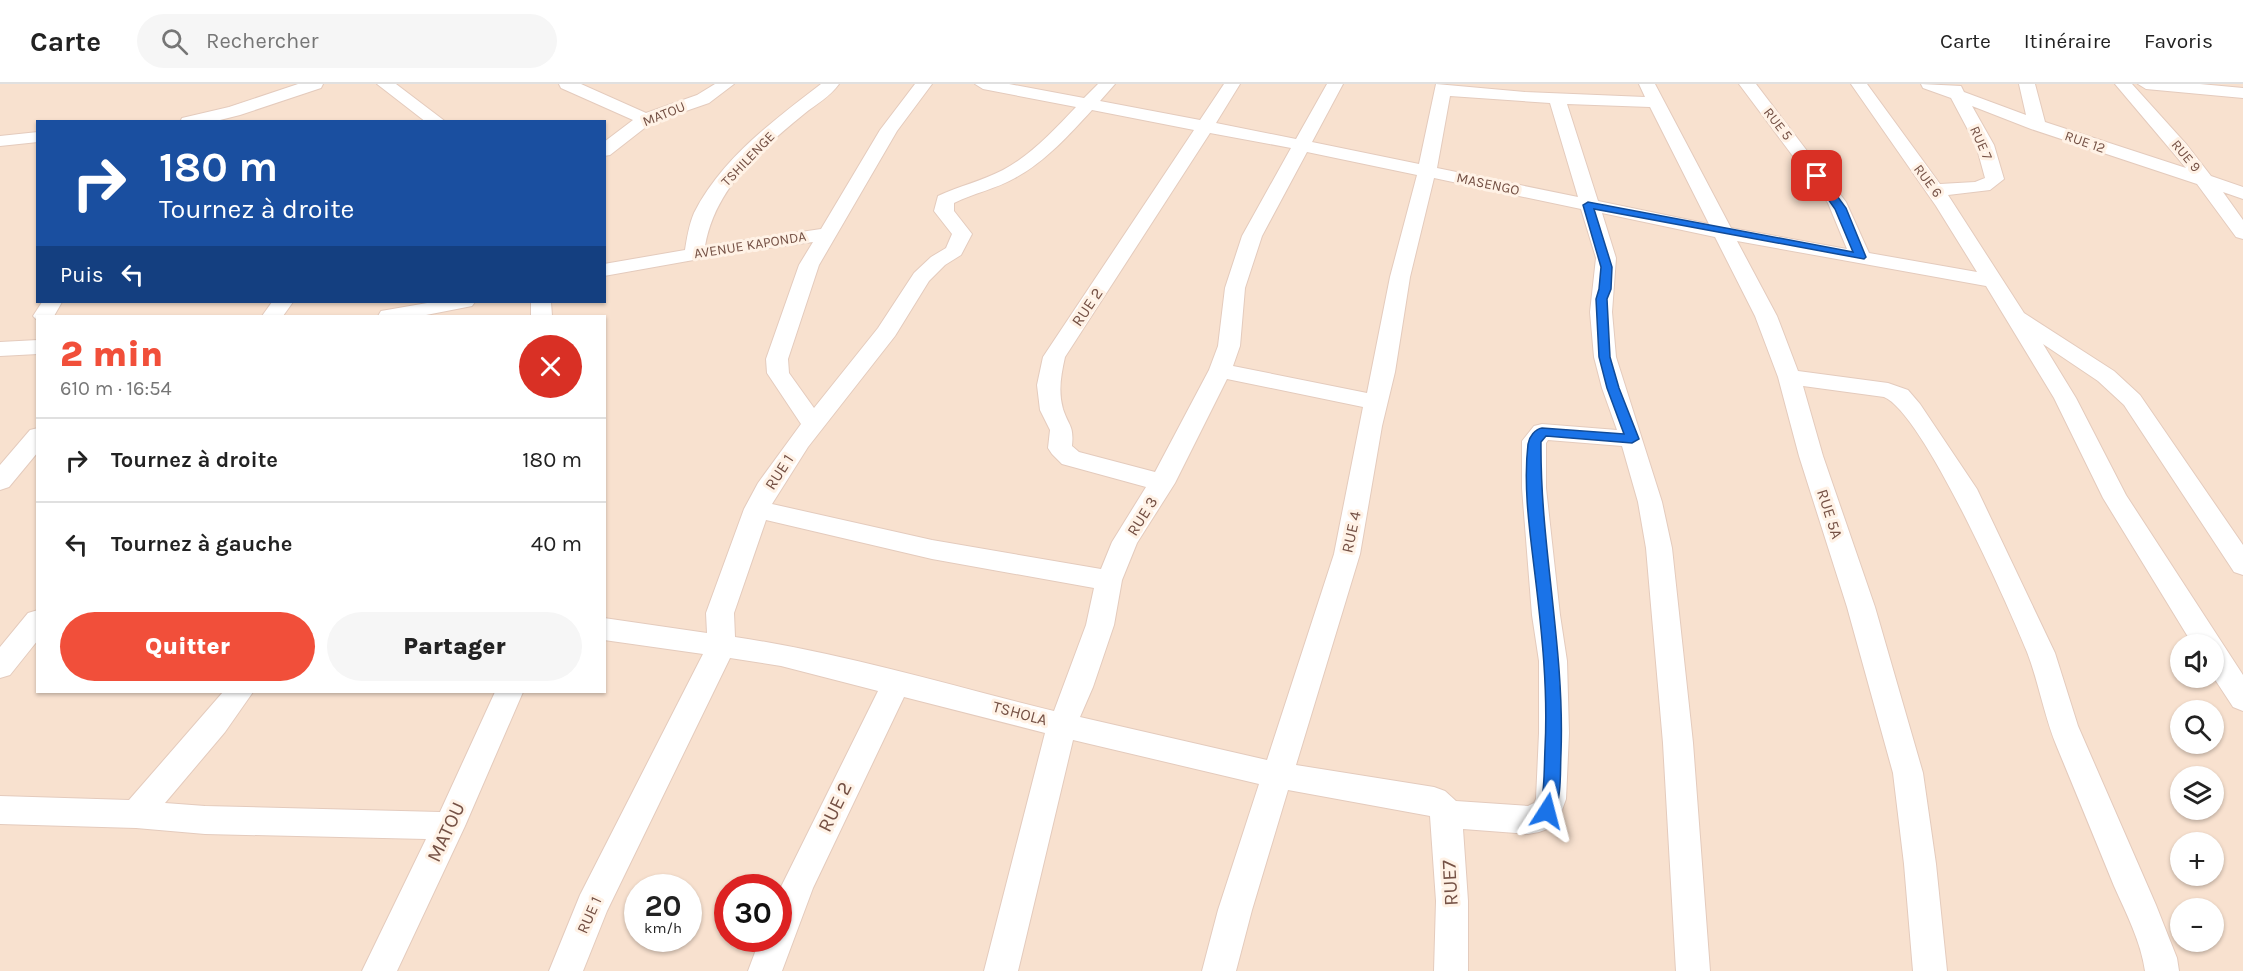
<!DOCTYPE html>
<html lang="fr">
<head>
<meta charset="utf-8">
<style>
  :root { --surface:#fff; --page:#f6f6f6; --text:#222; --muted:#767676; --line:#e0e0e0; --accent:#f14f3a }
  body { margin:0; font-family:Karla,sans-serif; background:var(--page); color:var(--text); height:100vh; display:flex; flex-direction:column; font-size:22px; white-space:nowrap }
  * { box-sizing:border-box; margin:0 }
  p { font-size:20px; color:var(--muted) }
  .icon { flex:none; width:33px; height:33px; fill:none; stroke:currentColor; stroke-width:2; stroke-linecap:round; stroke-linejoin:round }
  .map { position:relative; flex:1; overflow:hidden }
  .details { position:absolute; left:36px; top:231px; width:570px; height:378px; display:flex; flex-direction:column; background:var(--surface); border-radius:0px; box-shadow:0 2px 4px #0004 }
  .details>* { flex:none }
  .guide { position:absolute; left:36px; top:36px; width:570px; height:183px; border-radius:0px; box-shadow:0 2px 4px #0004; background:#1a4fa0; color:#fff; overflow:hidden }
  .buttons { position:absolute; left:2170px; top:550px; display:grid; gap:12px }
  .buttons a { display:grid; place-items:center; width:54px; height:54px; border-radius:50%; background:var(--surface); box-shadow:0 2px 4px #0004; font-size:30px }
  .speed { position:absolute; left:624px; top:790px; display:flex; gap:12px; font-size:30px; font-weight:700; text-align:center }
  .speed>* { display:grid; place-content:center; width:78px; height:78px; border-radius:50%; background:var(--surface); box-shadow:0 2px 4px #0004; line-height:1 }
  .speed small { font-size:15px; font-weight:400 }
  .speed .limit { border:9px solid #d22; background:#fff; color:#111 }
  .pin { position:absolute; display:grid; place-items:center; width:51px; height:51px; color:#fff; margin:-26px; border-radius:12px; box-shadow:0 3px 9px #0006 }
  .me { position:absolute; width:66px; margin:-33px; rotate:9deg; stroke-linejoin:round; filter:drop-shadow(0 0 4px #0008) }
  .turn { display:flex; align-items:center; gap:21px; height:126px; padding:0 24px; font-size:27px }
  .turn .icon { width:78px; height:78px; stroke-width:2.5 }
  .turn b { display:block; font-size:42px; line-height:51px }
  .then { display:flex; align-items:center; height:57px; padding:0 24px; background:#0003; gap:12px; font-size:22px }
  .round { display:grid; place-items:center; flex:none; width:63px; height:63px; border-radius:32px; background:var(--page) }
  .overview { display:flex; align-items:center; justify-content:space-between; height:102px; padding:0 24px }
  h1 { font-size:36px; font-weight:800; line-height:45px; color:var(--accent) }
  .cta { display:flex; gap:12px; margin-top:auto; padding:12px 24px }
  .cta a { flex:1; height:69px; border-radius:36px; background:var(--accent); color:#fff; font-size:24px; font-weight:800; line-height:69px; text-align:center }
  .cta a+a { background:var(--page); color:var(--text) }
  ul { padding:0; list-style:none }
  li { display:flex; align-items:center; gap:18px; height:84px; padding:0 24px; border-top:2px solid var(--line) }
  li div { flex:1 }
  li b { display:block; font-size:22px }
  li em { font-style:normal }
  header { display:flex; align-items:center; gap:36px; box-sizing:border-box; height:84px; padding:0 30px; background:var(--surface); border-bottom:2px solid var(--line) }
  header strong { font-size:28px }
  nav { display:flex; gap:33px; margin-inline-start:auto; font-size:21px }
  .search { width:420px; height:54px; background:var(--page); display:flex; align-items:center; gap:15px; box-sizing:border-box; padding:0 21px; border-radius:33px; color:var(--muted); font-size:22px }
  .map>svg:first-child { display:block }
  .residential { fill:#f8e1cf; fill-rule:evenodd }
  .lines { fill:none; stroke-linecap:round; stroke-linejoin:round }
  .minor-casing { stroke:#e4cbbd; stroke-width:2 }
  .minor { fill:#fff; fill-rule:evenodd }
  .route { fill:#1a73e8; stroke:#114b97; stroke-width:1.5 }
  .labels { text-anchor:middle; dominant-baseline:central; stroke-width:6; stroke-linejoin:round; paint-order:stroke }
  .far-street-label { font-size:14px; fill:#755145; stroke:#fff2e6 }
  .street-label { font-size:16px; fill:#755145; stroke:#fff2e6 }
  .near-street-label { font-size:20px; fill:#755145; stroke:#fff2e6 }
</style>
</head>
<body>
<header>
<strong>Carte</strong>
<div class="search"><svg class="icon" aria-label="search" viewBox="0 0 24 24"><circle cx="10" cy="10" r="6"/><path d="M15 15l6 6"/></svg>Rechercher</div>
<nav><a>Carte</a><a>Itinéraire</a><a>Favoris</a></nav>
</header>
<div class="map">
<svg width="2243" height="887" viewBox="0 0 2243 887">
  <rect width="100%" height="100%" fill="#feeede"/>
  <!-- residential -->
  <path class="residential" d="M 0,0 L 2243,0 L 2243,887 L 0,887 ZM 38,38 L 604,38 L 604,218 L 38,218 ZM 38,232 L 604,232 L 604,608 L 38,608 ZM 2181,561 L 2214,561 L 2214,594 L 2181,594 ZM 2181,627 L 2214,627 L 2214,660 L 2181,660 ZM 2181,693 L 2214,693 L 2214,726 L 2181,726 ZM 2181,759 L 2214,759 L 2214,792 L 2181,792 ZM 638,804 L 688,804 L 688,855 L 638,855 ZM 728,804 L 778,804 L 778,855 L 728,855 ZM 2181,825 L 2214,825 L 2214,858 L 2181,858 Z"/>
  <g class="lines">
    <defs>
      <path id="minor" d="M 298,0 L 323,0 L 321,4 L 240,31 L 212,38 L 180,38 L 182,34 L 229,23 Z
        M 377,0 L 396,0 L 446,38 L 426,38 Z
        M 559,0 L 581,0 L 646,29 L 697,11 L 715,0 L 734,0 L 709,19 L 651,39 L 610,71 L 604,72 L 604,58 L 633,36 L 561,4 Z
        M 821,0 L 839,0 C 831,12 815,21 804,30 C 760,66 715,104 705,162 L 821,145 L 880,46 L 915,0 L 932,0 L 897,47 L 819,181 L 788,275 L 789,289 L 814,324 L 878,244 L 914,189 L 931,173 L 946,164 L 952,150 L 934,127 L 938,112 C 959,102 982,97 1003,86 C 1031,71 1054,46 1076,23 L 983,5 L 975,0 L 1009,0 L 1084,14 L 1098,0 L 1115,0 L 1100,17 L 1200,36 L 1224,0 L 1240,0 L 1216,39 L 1296,55 L 1327,0 L 1343,0 L 1312,58 L 1419,80 L 1436,0 L 1525,8 L 1645,13 L 1639,0 L 1655,0 L 1731,144 L 1847,165 L 1828,119 L 1739,0 L 1756,0 L 1846,118 L 1869,169 L 1977,188 L 1936,122 L 1851,0 L 1867,0 L 1940,100 L 1975,98 L 1985,94 L 1976,61 L 1951,14 L 1923,4 L 1921,0 L 1961,2 L 1964,8 L 2026,31 L 2019,0 L 2035,0 L 2045,38 L 2186,84 L 2115,0 L 2132,0 L 2187,61 L 2211,92 L 2243,103 L 2243,115 L 2223,108 L 2243,136 L 2243,155 L 2236,153 L 2197,100 L 2031,45 L 1972,22 L 1994,61 L 2004,95 L 1990,106 L 1948,111 L 2024,229 L 2114,287 L 2140,311 L 2243,461 L 2243,491 L 2234,488 L 2124,321 L 2098,297 L 2043,260 L 2076,314 L 2126,411 L 2243,591 L 2243,627 L 2233,623 L 2214,594 L 2214,561 L 2193,561 L 2103,414 L 2054,314 L 1986,202 L 1737,157 L 1777,232 L 1798,287 L 1888,299 L 1908,306 L 1920,320 L 1977,405 L 2055,569 L 2078,642 L 2156,821 L 2177,874 L 2179,887 L 2145,887 C 2141,858 2126,829 2114,802 C 2095,755 2076,709 2057,663 C 2044,632 2039,599 2027,568 C 2008,521 1923,329 1884,313 L 1803,302 L 1823,372 L 1875,523 L 1923,689 L 1936,780 L 1947,887 L 1913,887 L 1904,780 L 1893,689 L 1847,523 L 1799,372 L 1778,293 L 1755,232 L 1715,153 L 1602,129 L 1616,174 L 1612,228 L 1616,273 L 1662,418 L 1672,464 L 1693,659 L 1710,887 L 1676,887 L 1663,659 L 1646,464 L 1638,418 L 1622,362 L 1548,356 L 1546,359 L 1546,404 L 1560,531 L 1567,577 L 1569,649 L 1566,715 L 1558,737 L 1550,744 L 1539,748 L 1528,750 L 1463,745 L 1468,817 L 1468,887 L 1434,887 L 1436,817 L 1430,732 L 1288,706 L 1252,826 L 1236,887 L 1202,887 L 1218,826 L 1259,700 L 1073,656 L 1018,887 L 984,887 L 1045,649 L 904,613 L 813,804 L 782,887 L 748,887 L 760,855 L 778,855 L 778,809 L 878,607 L 781,582 L 730,574 L 607,827 L 583,887 L 549,887 L 580,811 L 703,570 L 604,556 L 604,534 L 707,549 L 706,529 L 744,425 L 758,399 L 801,340 L 767,289 L 766,275 L 799,181 L 813,158 L 744,167 L 604,192 L 604,180 L 685,166 C 687,153 689,141 694,129 C 721,75 774,36 821,0 ZM 1450,12 L 1550,19 L 1578,113 L 1437,84 ZM 1567,20 L 1650,23 L 1709,140 L 1598,117 ZM 1092,26 L 1194,46 L 1043,273 L 1037,301 L 1040,326 L 1050,346 L 1048,364 L 1052,370 L 1062,380 L 1146,403 L 1112,458 L 1101,485 L 932,456 L 772,420 L 808,363 L 895,252 L 929,197 L 945,181 L 961,171 L 972,150 L 954,127 L 954,119 C 974,109 996,105 1015,94 C 1045,78 1069,51 1092,26 ZM 1210,49 L 1291,64 L 1242,152 L 1225,204 L 1218,262 L 1209,286 L 1155,388 L 1079,368 L 1072,362 C 1074,341 1069,343 1063,325 C 1058,307 1061,291 1065,273 ZM 1307,68 L 1417,91 L 1390,193 L 1367,309 L 1233,282 L 1240,262 L 1245,204 L 1262,152 ZM 1434,94 L 1581,125 L 1596,174 L 1590,228 L 1594,273 L 1602,304 L 1617,346 L 1542,340 L 1534,342 L 1522,357 L 1522,404 L 1532,531 L 1539,577 L 1539,649 L 1536,715 L 1534,719 L 1528,722 L 1456,717 L 1445,707 L 1434,703 L 1296,681 L 1360,470 L 1382,342 L 1395,288 L 1410,193 ZM 1227,295 L 1363,323 L 1334,470 L 1267,676 L 1080,633 L 1093,603 L 1114,541 L 1122,496 L 1137,459 L 1175,399 ZM 766,436 L 932,475 L 1094,504 L 1086,541 L 1054,627 C 948,601 843,569 735,553 L 734,529 Z
        M 2138,0 L 2200,0 L 2243,4 L 2243,14 L 2146,5 Z
        M 38,48 L 38,58 L 0,62 L 0,52 Z
        M 42,218 L 62,218 L 54,232 L 38,232 L 38,237 L 33,232 Z
        M 272,218 L 293,218 L 283,232 L 262,232 Z
        M 433,218 L 475,218 L 472,222 L 421,232 L 378,232 L 381,227 Z
        M 531,218 L 551,218 L 552,232 L 531,232 Z
        M 38,256 L 38,270 L 0,272 L 0,258 Z
        M 38,344 L 38,368 L 9,403 L 0,406 L 0,381 L 30,346 Z
        M 38,526 L 38,556 L 10,591 L 0,594 L 0,563 L 28,529 Z
        M 223,608 L 253,608 L 225,648 L 165,719 L 205,722 L 440,728 L 495,608 L 523,608 L 465,742 L 397,887 L 362,887 L 426,755 L 205,750 L 136,744 L 0,740 L 0,712 L 129,716 Z"/>
    </defs>
    <!-- minor casing -->
    <use href="#minor" class="minor-casing"/>
    <!-- minor -->
    <use href="#minor" class="minor"/>
  </g>
  <!-- route -->
  <path class="route" d="M 1817,89 L 1821,90 L 1846,124 L 1866,173 L 1864,175 L 1594,125 L 1612,183 L 1611,205 L 1607,215 L 1610,273 L 1619,304 L 1639,355 L 1632,359 L 1546,352 L 1541,358 C 1540,462 1565,564 1561,669 C 1560,690 1562,713 1553,732 L 1547,734 L 1542,732 L 1539,727 C 1545,707 1544,685 1545,664 C 1548,606 1542,549 1535,491 C 1530,449 1523,403 1528,360 C 1529,353 1535,345 1542,344 L 1624,350 L 1607,304 L 1599,273 L 1596,215 L 1599,205 L 1601,183 L 1583,121 L 1588,118 L 1853,168 L 1835,125 L 1812,92 Z"/>
  <g class="labels">
    <!-- far-street labels -->
    <g class="far-street-label">
      <text transform="translate(664 30) rotate(-22)">MATOU</text>
      <text transform="translate(1778 40) rotate(52)">RUE 5</text>
      <text transform="translate(2085 58) rotate(19)">RUE 12</text>
      <text transform="translate(1981 59) rotate(66)">RUE 7</text>
      <text transform="translate(2186 72) rotate(50)">RUE 9</text>
      <text transform="translate(748 75) rotate(-46)">TSHILENGE</text>
      <text transform="translate(1928 97) rotate(53)">RUE 6</text>
      <text transform="translate(1488 100) rotate(12)">MASENGO</text>
      <text transform="translate(750 161) rotate(-9)">AVENUE KAPONDA</text>
    </g>
    <!-- street labels -->
    <g class="street-label">
      <text transform="translate(1087 223) rotate(-56)">RUE 2</text>
      <text transform="translate(779 388) rotate(-57)">RUE 1</text>
      <text transform="translate(1830 430) rotate(72)">RUE 5A</text>
      <text transform="translate(1142 432) rotate(-58)">RUE 3</text>
      <text transform="translate(1351 448) rotate(-78)">RUE 4</text>
      <text transform="translate(1020 629) rotate(15)">TSHOLA</text>
      <text transform="translate(589 831) rotate(-66)">RUE 1</text>
    </g>
    <!-- near-street labels -->
    <g class="near-street-label">
      <text transform="translate(835 723) rotate(-64)">RUE 2</text>
      <text transform="translate(446 748) rotate(-65)">MATOU</text>
      <text transform="translate(1450 799) rotate(-93)">RUE7</text>
    </g>
  </g>
</svg>
<div class="buttons">
<a><svg class="icon" aria-label="sound" viewBox="0 0 24 24"><path d="M4 9h4l5-4v14l-5-4H4zM17 9q2 3 0 6"/></svg></a>
<a><svg class="icon" aria-label="search" viewBox="0 0 24 24"><circle cx="10" cy="10" r="6"/><path d="M15 15l6 6"/></svg></a>
<a><svg class="icon" aria-label="layers" viewBox="0 0 24 24"><path d="M12 4l9 5-9 5-9-5zM3 14l9 5 9-5"/></svg></a>
<a>+</a>
<a>−</a>
</div>
<div class="speed"><div>20<small>km/h</small></div><div class="limit">30</div></div>
<div class="pin" style="left:1817px;top:92px;background:#d93025"><svg class="icon" aria-label="arrive" viewBox="0 0 24 24"><path d="M6 21V4h12l-3 4 3 4H6"/></svg></div>
<svg class="me" style="left:1547px;top:727px" viewBox="-20 -20 40 40"><path d="M0-17L14 15 0 8-14 15z" fill="#1a73e8" stroke="#fff" stroke-width="4"/></svg>
<div class="guide">
<div class="turn"><svg class="icon" aria-label="right" viewBox="0 0 24 24"><path d="M7 20v-9h11M14 6l5 5-5 5"/></svg><div><b>180 m</b>Tournez à droite</div></div>
<div class="then">Puis<svg class="icon" aria-label="left" viewBox="0 0 24 24"><path d="M17 20v-9H6M10 6l-5 5 5 5"/></svg></div>
</div>
<section class="details">
<div class="overview"><div><h1>2 min</h1><p>610 m · 16:54</p></div><a class="round" style="background:#d93025;color:#fff"><svg class="icon" aria-label="close" viewBox="0 0 24 24"><path d="M6 6l12 12M18 6L6 18"/></svg></a></div>
<ul>
<li><svg class="icon" aria-label="right" viewBox="0 0 24 24"><path d="M7 20v-9h11M14 6l5 5-5 5"/></svg><div><b>Tournez à droite</b></div><em>180 m</em></li>
<li><svg class="icon" aria-label="left" viewBox="0 0 24 24"><path d="M17 20v-9H6M10 6l-5 5 5 5"/></svg><div><b>Tournez à gauche</b></div><em>40 m</em></li>
</ul>
<div class="cta"><a>Quitter</a><a>Partager</a></div>
</section>
</div>
</body>
</html>
